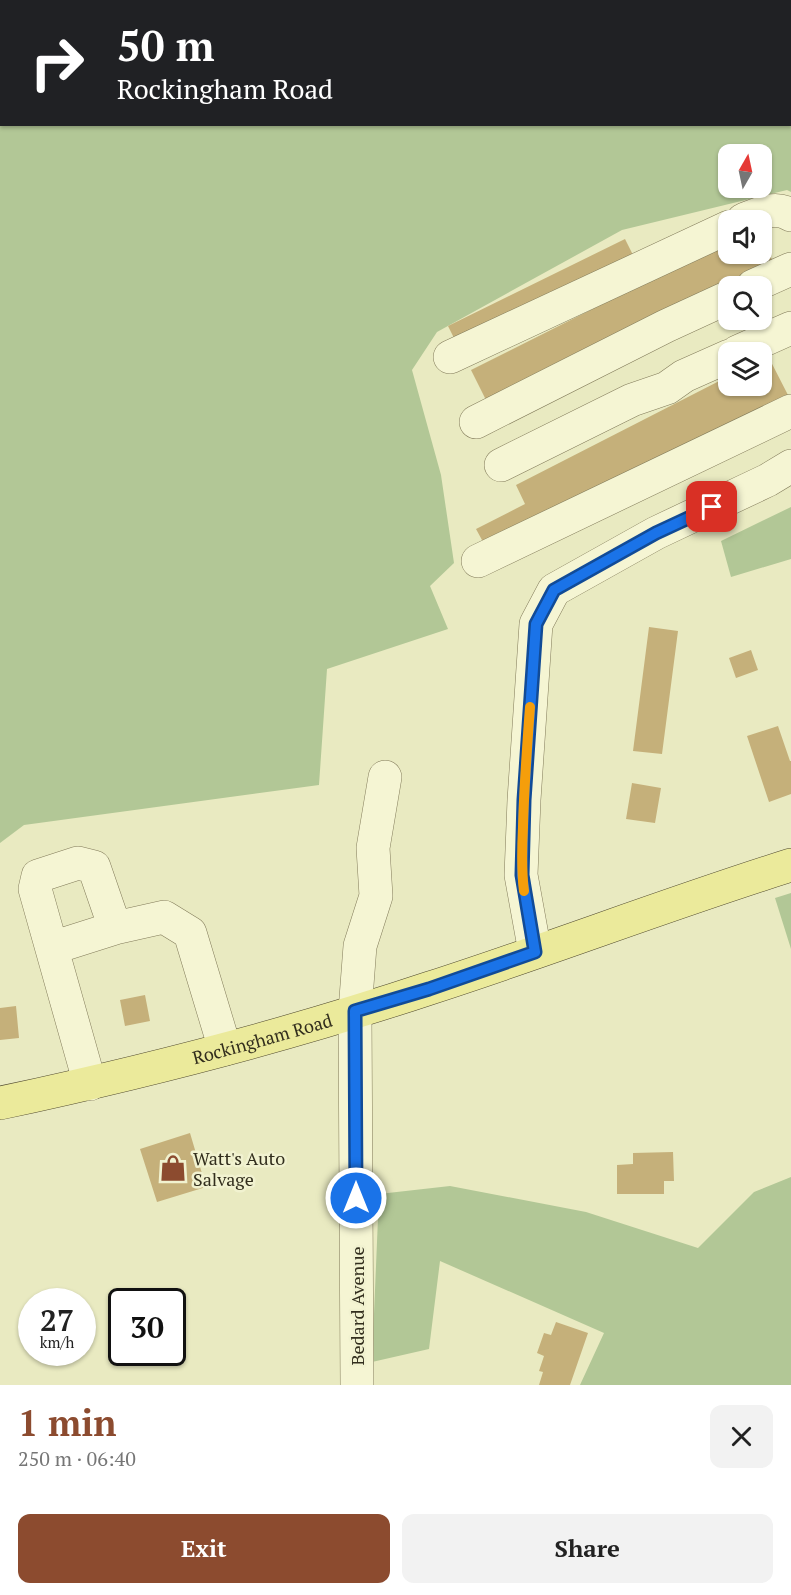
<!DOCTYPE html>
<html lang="en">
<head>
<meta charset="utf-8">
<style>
  :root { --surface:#fff; --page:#f2f2f2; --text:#222; --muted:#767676; --accent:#8c4b2f }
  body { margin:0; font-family:"PT Serif",serif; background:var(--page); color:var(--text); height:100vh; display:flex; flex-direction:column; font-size:22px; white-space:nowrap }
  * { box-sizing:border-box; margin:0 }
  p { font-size:20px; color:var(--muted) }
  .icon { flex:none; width:33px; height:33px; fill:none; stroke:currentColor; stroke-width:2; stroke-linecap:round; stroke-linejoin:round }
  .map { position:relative; height:1385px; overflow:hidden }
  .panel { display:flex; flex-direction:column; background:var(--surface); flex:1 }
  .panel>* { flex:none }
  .hud { position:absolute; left:0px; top:0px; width:792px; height:126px; box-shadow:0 2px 4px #0004; background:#202124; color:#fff; overflow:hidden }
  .needle { width:39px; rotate:9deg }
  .controls { position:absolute; left:718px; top:144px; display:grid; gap:12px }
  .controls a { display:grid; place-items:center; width:54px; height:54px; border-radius:12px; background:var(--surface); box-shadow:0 2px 4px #0004; font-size:30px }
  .speed { position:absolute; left:18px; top:1288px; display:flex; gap:12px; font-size:30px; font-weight:700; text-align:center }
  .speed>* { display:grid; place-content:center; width:78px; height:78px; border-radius:50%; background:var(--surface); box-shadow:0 2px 4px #0004; line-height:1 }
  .speed small { font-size:15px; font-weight:400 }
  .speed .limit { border:3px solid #111; border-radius:9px; background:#fff; color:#111 }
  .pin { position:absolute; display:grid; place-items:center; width:51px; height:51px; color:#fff; margin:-26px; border-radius:12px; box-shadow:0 3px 9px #0006 }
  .me { position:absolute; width:66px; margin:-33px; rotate:0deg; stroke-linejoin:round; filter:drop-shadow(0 0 4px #0008) }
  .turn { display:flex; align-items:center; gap:21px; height:126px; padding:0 18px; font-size:27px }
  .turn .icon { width:78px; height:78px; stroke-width:2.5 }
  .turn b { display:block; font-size:42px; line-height:51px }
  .round { display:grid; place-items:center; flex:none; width:63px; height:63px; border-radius:12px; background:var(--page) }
  .head { display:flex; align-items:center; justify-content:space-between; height:102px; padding:0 18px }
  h1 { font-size:36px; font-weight:600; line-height:45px; color:var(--accent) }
  .cta { display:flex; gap:12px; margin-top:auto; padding:12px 18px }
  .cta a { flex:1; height:69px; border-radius:12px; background:var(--accent); color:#fff; font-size:24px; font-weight:600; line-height:69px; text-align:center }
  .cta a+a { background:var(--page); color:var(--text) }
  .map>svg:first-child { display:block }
  .green { fill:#b2c796; fill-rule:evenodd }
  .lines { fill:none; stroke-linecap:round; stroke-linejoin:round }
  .stream { stroke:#6b8889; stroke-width:8 }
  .building { fill:#c5b07a }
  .minor-casing { stroke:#827b5a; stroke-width:34 }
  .major-casing { stroke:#4f482e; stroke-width:34 }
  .minor { stroke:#f5f5d3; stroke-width:33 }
  .major { stroke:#ebea9b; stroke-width:33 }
  .route-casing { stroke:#114b97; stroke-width:15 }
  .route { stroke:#1a73e8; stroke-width:10 }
  .slow { stroke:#f59e0b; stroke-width:10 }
  .labels { text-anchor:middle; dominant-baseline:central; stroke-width:5; stroke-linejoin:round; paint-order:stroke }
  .street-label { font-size:18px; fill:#322e1d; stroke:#f1f2d0 }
  .poi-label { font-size:18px; fill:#322e1d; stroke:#f1f2d0; text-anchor:start }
</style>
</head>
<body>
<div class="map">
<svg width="791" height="1385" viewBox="0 0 791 1385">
  <rect width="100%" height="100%" fill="#e9eac1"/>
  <!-- green -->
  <path class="green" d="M 0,0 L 791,0 L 791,192 L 787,190 L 622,230 L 437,332 L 412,370 L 441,475 L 454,563 L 430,586 L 448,629 L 327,669 L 319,785 L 24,825 L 0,843 ZM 2,2 L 790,2 L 790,124 L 2,124 ZM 729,154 L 762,154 L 762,188 L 729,188 Z
    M 791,507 L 791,559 L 731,577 L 721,541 Z
    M 791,893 L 791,949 L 775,898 Z
    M 791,1177 L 791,1385 L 580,1385 L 604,1333 L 440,1261 L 429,1349 L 372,1362 L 379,1194 L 450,1186 L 586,1212 L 698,1248 L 754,1192 Z"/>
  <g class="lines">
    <!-- stream -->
    <path class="stream" d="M 330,0 L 331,2
      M 697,0 L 704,2
      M 626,2 L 628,0
      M 790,47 L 791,47"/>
  </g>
  <!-- building -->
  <path class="building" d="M 625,239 L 635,259 L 458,346 L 448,326 Z
    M 726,242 L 729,249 L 729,254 L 731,254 L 735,261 L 750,254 L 762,254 L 762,248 L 765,246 L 776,267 L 491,410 L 471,370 Z
    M 768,356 L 789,397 L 488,551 L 476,529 L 525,504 L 516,485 L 729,376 L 729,386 L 762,386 L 762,359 Z
    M 649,627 L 678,631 L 662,754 L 633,751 Z
    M 751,650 L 758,670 L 736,678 L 729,658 Z
    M 778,726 L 790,761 L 791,761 L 791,794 L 769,802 L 747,736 Z
    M 632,783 L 661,788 L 655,823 L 626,819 Z
    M 145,995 L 150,1021 L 125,1026 L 120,1000 Z
    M 16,1006 L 19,1038 L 0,1040 L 0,1008 Z
    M 190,1133 L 206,1187 L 157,1202 L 140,1149 Z
    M 673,1152 L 674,1181 L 664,1181 L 664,1194 L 617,1194 L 617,1165 L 633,1164 L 633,1153 Z
    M 556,1322 L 588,1333 L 570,1385 L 539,1385 L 543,1372 L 539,1371 L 544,1356 L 537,1353 L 544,1333 L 551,1335 Z"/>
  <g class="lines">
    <defs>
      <path id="minor" d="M 743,220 C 758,214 775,205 791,215
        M 753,286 L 791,269
        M 737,352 L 791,328
        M 450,357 L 729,227
        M 476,422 L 666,326 L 729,297
        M 501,465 L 632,400 L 667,388 L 684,376 L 729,356
        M 478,561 L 791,411
        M 52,948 L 115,928
        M 535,952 L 521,875 L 524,800 L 536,624 L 554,590 L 656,533 L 768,480 L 791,466
        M 90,1084 L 35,889 L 38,876 L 78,863 L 94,867 L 115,928 L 164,917 L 190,933 L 225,1049
        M 357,1385 L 355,1011 L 360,946 L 376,896 L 373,848 L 385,777"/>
      <g id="major">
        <path id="s1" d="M 0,1103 C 145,1072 289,1035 430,988 C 551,949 670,903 791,865"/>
      </g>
    </defs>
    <!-- minor casing -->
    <use href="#minor" class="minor-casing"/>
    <!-- major casing -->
    <use href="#major" class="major-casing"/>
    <!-- minor -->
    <use href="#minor" class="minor"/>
    <!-- major -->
    <use href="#major" class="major"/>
  </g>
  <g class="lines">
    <defs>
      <path id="route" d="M 356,1198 L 355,1011 L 429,989 L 535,952 L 522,875 L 524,800 L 536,624 L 554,590 L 656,533 L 712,507"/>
    </defs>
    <!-- route casing -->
    <use href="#route" class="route-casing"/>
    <!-- route -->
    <use href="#route" class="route"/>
    <!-- slow -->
    <path class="slow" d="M 524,891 C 521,869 522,848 523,827 C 524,787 527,747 530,707"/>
  </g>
  <!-- icons -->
  <defs>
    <symbol id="shop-bare" viewBox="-9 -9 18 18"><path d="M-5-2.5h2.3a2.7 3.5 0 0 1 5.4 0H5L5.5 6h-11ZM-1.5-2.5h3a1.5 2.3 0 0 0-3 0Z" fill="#8c4b2f" stroke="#f1f2d0" stroke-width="2.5" paint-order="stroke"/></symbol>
  </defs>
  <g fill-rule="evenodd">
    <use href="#shop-bare" x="154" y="1149" width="38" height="38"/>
  </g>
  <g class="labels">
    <!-- street labels -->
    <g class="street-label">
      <text stroke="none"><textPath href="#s1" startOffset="270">Rockingham Road</textPath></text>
      <text transform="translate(357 1306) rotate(-90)">Bedard Avenue</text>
    </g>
    <!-- poi labels -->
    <g class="poi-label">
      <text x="193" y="1158">Watt's Auto<tspan x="193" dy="21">Salvage</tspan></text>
    </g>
  </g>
</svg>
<div class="controls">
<a><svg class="needle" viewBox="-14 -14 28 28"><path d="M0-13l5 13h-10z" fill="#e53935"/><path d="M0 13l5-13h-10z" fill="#767676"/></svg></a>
<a><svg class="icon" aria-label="sound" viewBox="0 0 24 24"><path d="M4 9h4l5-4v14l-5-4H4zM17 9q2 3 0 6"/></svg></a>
<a><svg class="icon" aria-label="search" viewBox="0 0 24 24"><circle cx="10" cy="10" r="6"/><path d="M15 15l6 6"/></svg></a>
<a><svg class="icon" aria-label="layers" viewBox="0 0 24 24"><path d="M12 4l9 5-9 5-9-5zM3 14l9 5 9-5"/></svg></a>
</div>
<div class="speed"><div>27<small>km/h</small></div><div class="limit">30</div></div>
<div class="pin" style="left:712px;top:507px;background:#d93025"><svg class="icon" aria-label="arrive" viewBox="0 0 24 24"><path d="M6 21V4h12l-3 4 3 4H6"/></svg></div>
<svg class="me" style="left:356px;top:1198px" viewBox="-20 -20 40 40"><circle r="17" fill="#1a73e8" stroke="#fff" stroke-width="3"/><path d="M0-11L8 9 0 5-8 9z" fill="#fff"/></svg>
<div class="hud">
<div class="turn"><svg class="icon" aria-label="right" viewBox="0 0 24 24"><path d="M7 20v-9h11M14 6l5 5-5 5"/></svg><div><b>50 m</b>Rockingham Road</div></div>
</div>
</div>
<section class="panel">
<div class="head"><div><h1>1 min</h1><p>250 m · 06:40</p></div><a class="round"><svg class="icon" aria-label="close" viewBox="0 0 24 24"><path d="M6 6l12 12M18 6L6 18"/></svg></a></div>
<div class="cta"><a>Exit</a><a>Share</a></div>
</section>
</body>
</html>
